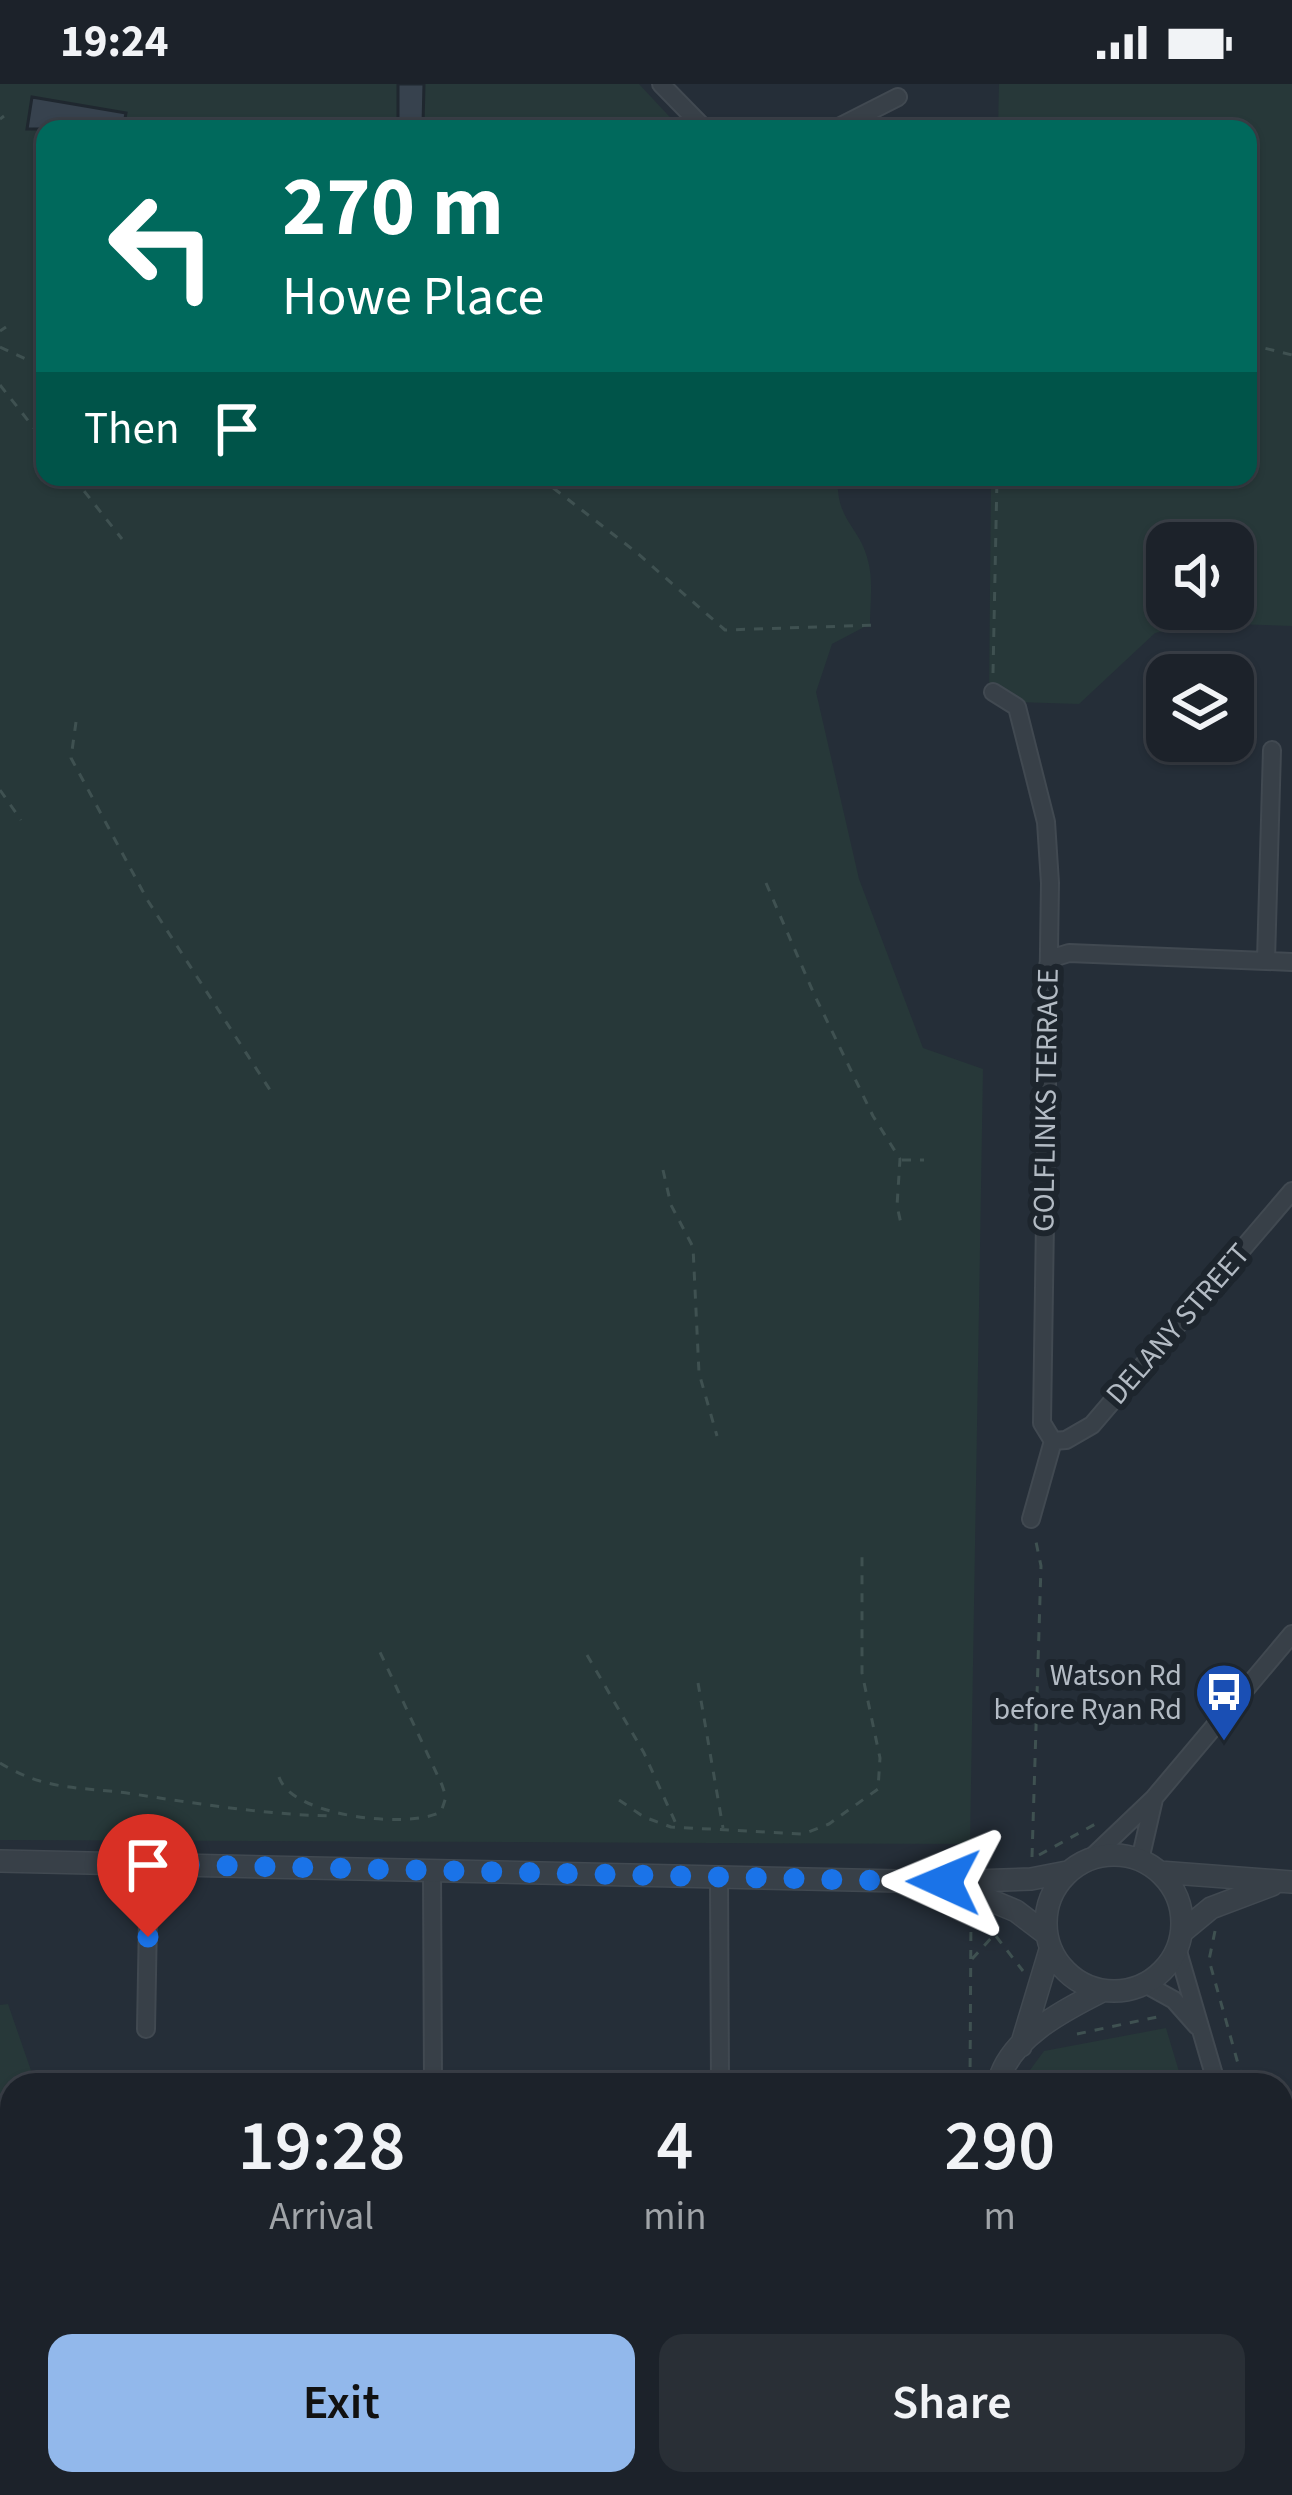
<!DOCTYPE html>
<html lang="en">
<head>
<meta charset="utf-8">
<style>
  :root { --surface:#1c222a; --page:#292f36; --text:#f1f3f6; --muted:#a0a4a8; --line:#3a3f47; --accent:#92b8eb }
  body { margin:0; font-family:"Source Sans 3",sans-serif; background:var(--page); color:var(--text); height:100vh; display:flex; flex-direction:column; font-size:45px; white-space:nowrap }
  * { box-sizing:border-box; margin:0 }
  p { font-size:39px; color:var(--muted) }
  .icon { flex:none; width:66px; height:66px; fill:none; stroke:currentColor; stroke-width:2; stroke-linecap:round; stroke-linejoin:round }
  .map { position:relative; flex:1; overflow:hidden }
  .drawer { position:absolute; left:0px; top:1989px; width:1293px; height:423px; display:flex; flex-direction:column; background:var(--surface); border-radius:36px 36px 0 0; box-shadow:0 3px 9px #0004,0 0 0 3px var(--line) }
  .drawer>* { flex:none }
  .guide { position:absolute; left:36px; top:36px; width:1221px; height:366px; border-radius:24px; box-shadow:0 3px 9px #0004,0 0 0 3px var(--line); background:#00695c; color:#fff; overflow:hidden }
  .buttons { position:absolute; left:1146px; top:438px; display:grid; gap:24px }
  .buttons a { display:grid; place-items:center; width:108px; height:108px; border-radius:24px; background:var(--surface); box-shadow:0 3px 9px #0004,0 0 0 3px var(--line); font-size:60px }
  .pin { position:absolute; display:grid; place-items:center; width:102px; height:102px; color:#fff; margin:-123px -51px; border-radius:50% 50% 50% 0; rotate:-45deg; box-shadow:0 0 12px #0007 }
  .pin .icon { rotate:45deg }
  .me { position:absolute; width:132px; margin:-66px; rotate:271deg; stroke-linejoin:round; filter:drop-shadow(0 0 9px #0008) }
  .turn { display:flex; align-items:center; gap:42px; height:252px; padding:0 48px; font-size:54px }
  .turn .icon { width:156px; height:156px; stroke-width:2.5 }
  .turn b { display:block; font-size:84px; line-height:102px }
  .then { display:flex; align-items:center; height:114px; padding:0 48px; background:#0003; gap:24px; font-size:45px }
  .eta { display:flex; justify-content:space-evenly; align-items:center; height:204px; text-align:center }
  .eta b { font-size:72px; font-weight:600; line-height:84px }
  .cta { display:flex; gap:24px; margin-top:auto; padding:24px 48px }
  .cta a { flex:1; height:138px; border-radius:24px; background:var(--accent); color:#111; font-size:48px; font-weight:600; line-height:138px; text-align:center }
  .cta a+a { background:var(--page); color:var(--text) }
  .status { display:flex; justify-content:space-between; align-items:center; height:84px; padding:0 60px; background:var(--surface); direction:ltr }
  .status svg { height:33px; fill:currentColor }
  .map>svg:first-child { display:block }
  .green { fill:#273839; fill-rule:evenodd }
  .lines { fill:none; stroke-linecap:round; stroke-linejoin:round }
  .stream { stroke:#192634; stroke-width:6 }
  .building { fill:#37424e; stroke:#1f272f; stroke-width:3 }
  .minor-casing { stroke:#414951; stroke-width:20 }
  .tertiary-casing { stroke:#414951; stroke-width:24 }
  .path { stroke:#3f5151; stroke-width:3; stroke-dasharray:9 9; stroke-linecap:butt }
  .minor { stroke:#384048; stroke-width:16 }
  .tertiary { stroke:#384048; stroke-width:21 }
  .route { stroke:#1a73e8; stroke-width:21; stroke-dasharray:0 37.8 }
  .labels { text-anchor:middle; dominant-baseline:central; stroke-width:12; stroke-linejoin:round; paint-order:stroke }
  .street-label { font-size:30px; fill:#b3bbc4; stroke:#1d252d }
  .poi-label { font-size:30px; fill:#b3bbc4; stroke:#1d252d; text-anchor:end }
</style>
</head>
<body>
<div class="status"><b>19:24</b><svg viewBox="0 0 49 12"><path d="M0 12V9h3v3zM5 12V6h3v6zM10 12V3h3v9zM15 12V0h3v12zM26 1h20v11H26zM47 4h2v5h-2z"/></svg></div>
<div class="map">
<svg width="1292" height="2411" viewBox="0 0 1292 2411">
  <rect width="100%" height="100%" fill="#252e38"/>
  <!-- green -->
  <path class="green" d="M 0,0 L 639,0 L 681,45 L 45,45 L 45,393 L 838,393 C 835,438 862,443 869,481 C 873,500 870,521 870,540 L 832,560 L 816,608 L 859,795 L 923,964 L 983,985 L 970,1760 L 0,1756 Z
    M 999,0 L 1292,0 L 1292,542 L 1201,539 L 1155,549 L 1079,620 L 989,617 L 991,393 L 1248,393 L 1248,45 L 998,45 ZM 1167,459 L 1233,459 L 1233,525 L 1167,525 Z
    M 8,1920 L 36,2001 L 12,2001 L 12,2157 L 0,2156 L 0,1921 Z
    M 1166,1944 L 1183,2001 L 1019,2001 L 1044,1967 Z
    M 1281,2338 L 1292,2375 L 1292,2411 L 1021,2411 L 1021,2400 L 1281,2400 Z"/>
  <g class="lines">
    <!-- stream -->
    <path class="stream" d="M 0,2055 L 12,2063
      M 1029,2401 L 1070,2411"/>
  </g>
  <!-- building -->
  <path class="building" d="M 398,0 L 424,0 L 423,41 L 398,41 Z
    M 32,13 L 126,29 L 123,45 L 27,45 Z"/>
  <g class="lines">
    <defs>
      <path id="minor" d="M 661,0 L 705,45
        M 835,45 L 898,13
        M 993,608 L 1017,623 L 1046,738 L 1050,799 L 1042,1339 L 1053,1357 L 1031,1435
        M 1266,876 L 1272,666
        M 1048,881 L 1056,873 L 1069,869 L 1292,878
        M 1053,1357 L 1066,1356 L 1092,1341 L 1292,1107
        M 1090,1775 L 1154,1714 L 1292,1550
        M 1140,1776 L 1154,1715
        M 432,1786 L 433,2001
        M 719,1792 L 720,2001
        M 1177,1864 L 1217,2001
        M 1145,1900 L 1174,1916 L 1197,1942
        M 146,1945 L 149,1780
        M 1281,2224 L 1292,2261
        M 0,2264 L 12,2263
        M 273,2400 L 278,2411"/>
      <path id="tertiary" d="M1046 1839a68 68 0 1 1 136 0a68 68 0 1 1-136 0Z
        M 0,1777 L 944,1798 L 1031,1795 L 1067,1788
        M 1159,1788 L 1292,1798
        M 956,1802 L 1016,1827 L 1045,1849
        M 1182,1848 L 1211,1824 L 1272,1801
        M 1021,1962 L 1050,1866
        M 998,2001 C 1007,1955 1064,1926 1102,1907
        M 992,2411 L 992,2400"/>
    </defs>
    <!-- minor casing -->
    <use href="#minor" class="minor-casing"/>
    <!-- tertiary casing -->
    <use href="#tertiary" class="tertiary-casing"/>
    <!-- path -->
    <path class="path" d="M 0,35 L 4,32
      M 0,247 L 6,243
      M 1248,260 L 1292,271
      M 0,263 L 30,277
      M 0,301 L 45,358
      M 73,393 L 122,455
      M 539,393 L 636,468 L 725,546 L 877,541
      M 415,398 L 420,393
      M 993,589 L 997,393
      M 76,638 L 71,674 L 148,817 L 272,1009
      M 0,706 L 21,736
      M 766,799 L 814,910 L 873,1032 L 900,1075 L 897,1122 L 902,1144
      M 902,1076 L 924,1076
      M 663,1086 L 671,1121 L 693,1163 L 699,1289 L 717,1352
      M 587,1571 L 644,1669 L 677,1742
      M 698,1599 L 723,1744
      M 0,1679 C 48,1708 80,1702 133,1710 C 200,1720 267,1731 335,1732
      M 279,1693 C 292,1733 408,1745 441,1728 L 446,1713 L 442,1701 L 379,1566
      M 619,1716 L 644,1733 L 671,1743 L 803,1750 L 829,1740 L 878,1705 L 880,1674 L 862,1589 L 862,1472
      M 1039,1771 L 1099,1738
      M 1032,1773 L 1041,1482 L 1035,1453
      M 985,1838 L 1023,1887
      M 1215,1847 L 1209,1876 L 1244,2001
      M 972,1875 L 994,1851
      M 1077,1950 L 1157,1933
      M 970,2001 L 971,1829
      M 1281,2132 L 1292,2171
      M 435,2400 L 436,2411
      M 1021,2411 L 1021,2400"/>
    <!-- minor -->
    <use href="#minor" class="minor"/>
    <!-- tertiary -->
    <use href="#tertiary" class="tertiary"/>
  </g>
  <g class="lines">
    <!-- route -->
    <path class="route" d="M 148,1853 L 149,1780 L 944,1798"/>
  </g>
  <!-- icons -->
  <defs>
    <symbol id="bus-pin" viewBox="-11 -11 22 30"><path d="M0 17L-7.5 6A9.5 9.5 0 1 1 7.5 6Z" fill="#1a4fb4" stroke="#1d252d"/><path d="M-5-6H5V4H4V6H2V4H-2V6H-4V4H-5ZM-3.5-4V0h7V-4ZM-3.5 1.2v1.5H-2V1.2ZM2 1.2v1.5H3.5V1.2Z" fill="#fff"/></symbol>
  </defs>
  <g fill-rule="evenodd">
    <use href="#bus-pin" x="1191" y="1575" width="66" height="90"/>
  </g>
  <g class="labels">
    <!-- street labels -->
    <g class="street-label">
      <text transform="translate(1046 1016) rotate(-89)">GOLFLINKS TERRACE</text>
      <text transform="translate(1178 1240) rotate(-49)">DELANY STREET</text>
    </g>
    <!-- poi labels -->
    <g class="poi-label">
      <text x="1182" y="1591">Watson Rd<tspan x="1182" dy="34">before Ryan Rd</tspan></text>
    </g>
  </g>
</svg>
<div class="buttons">
<a><svg class="icon" aria-label="sound" viewBox="0 0 24 24"><path d="M4 9h4l5-4v14l-5-4H4zM17 9q2 3 0 6"/></svg></a>
<a><svg class="icon" aria-label="layers" viewBox="0 0 24 24"><path d="M12 4l9 5-9 5-9-5zM3 14l9 5 9-5"/></svg></a>
</div>
<div class="pin" style="left:148px;top:1853px;background:#d93025"><svg class="icon" aria-label="arrive" viewBox="0 0 24 24"><path d="M6 21V4h12l-3 4 3 4H6"/></svg></div>
<svg class="me" style="left:944px;top:1798px" viewBox="-20 -20 40 40"><path d="M0-17L14 15 0 8-14 15z" fill="#1a73e8" stroke="#fff" stroke-width="4"/></svg>
<div class="guide">
<div class="turn"><svg class="icon" aria-label="left" viewBox="0 0 24 24"><path d="M17 20v-9H6M10 6l-5 5 5 5"/></svg><div><b>270 m</b>Howe Place</div></div>
<div class="then">Then<svg class="icon" aria-label="arrive" viewBox="0 0 24 24"><path d="M6 21V4h12l-3 4 3 4H6"/></svg></div>
</div>
<section class="drawer">
<div class="eta">
<div><b>19:28</b><p>Arrival</p></div>
<div><b>4</b><p>min</p></div>
<div><b>290</b><p>m</p></div>
</div>
<div class="cta"><a>Exit</a><a>Share</a></div>
</section>
</div>
</body>
</html>
